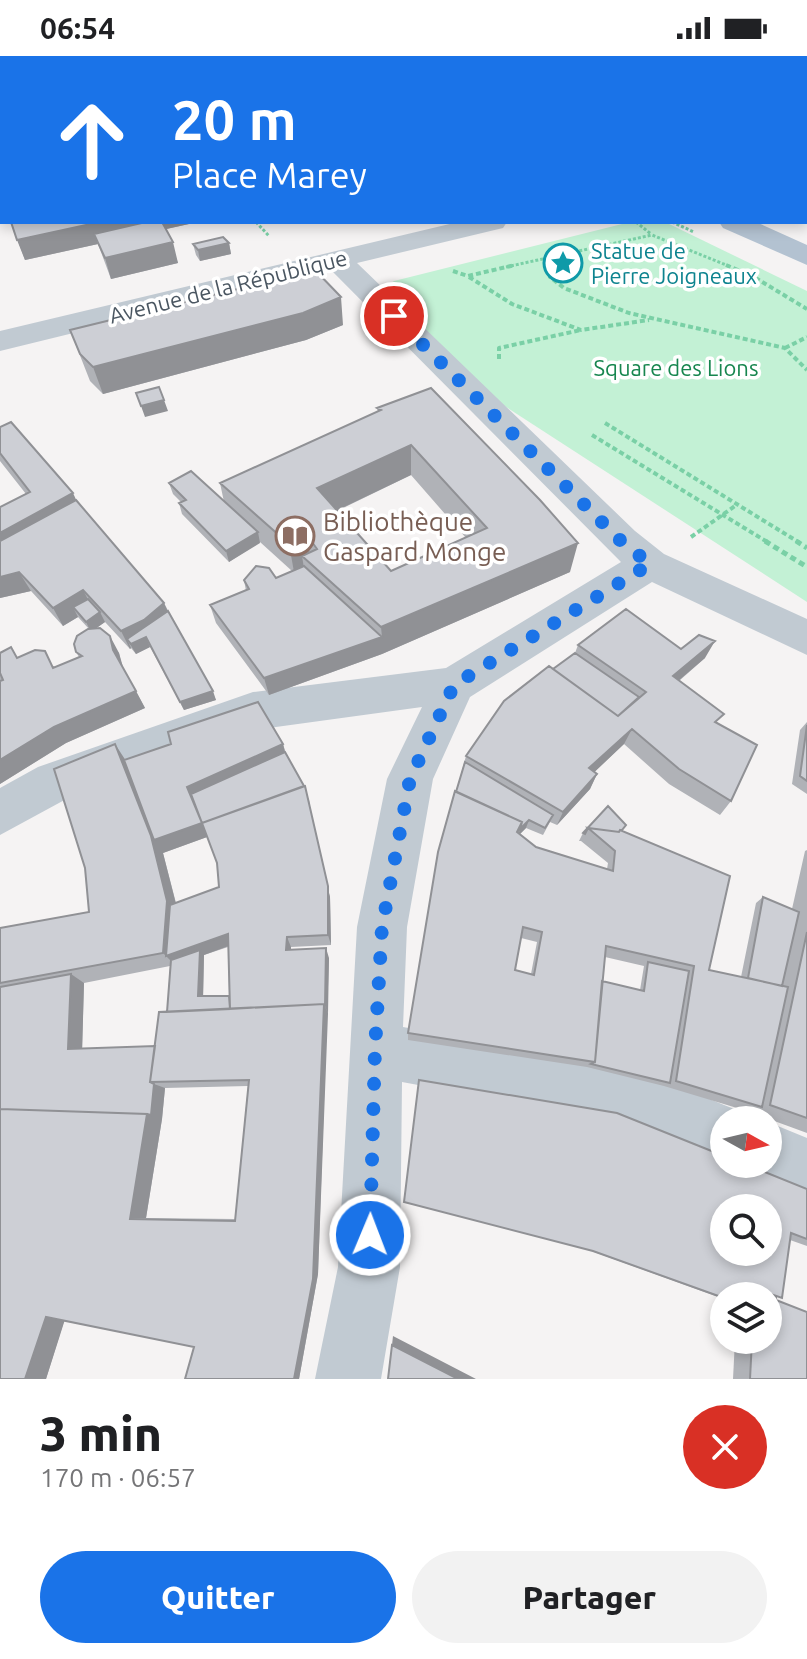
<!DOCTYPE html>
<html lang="fr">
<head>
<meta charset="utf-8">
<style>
  :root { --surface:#fff; --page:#f2f2f2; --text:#202124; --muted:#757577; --accent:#1a73e8 }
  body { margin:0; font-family:Ubuntu,sans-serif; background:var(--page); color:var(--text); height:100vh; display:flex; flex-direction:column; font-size:30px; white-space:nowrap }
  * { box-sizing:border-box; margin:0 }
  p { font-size:26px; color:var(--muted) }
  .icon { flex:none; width:44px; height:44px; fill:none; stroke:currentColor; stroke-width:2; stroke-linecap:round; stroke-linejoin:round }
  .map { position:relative; height:1323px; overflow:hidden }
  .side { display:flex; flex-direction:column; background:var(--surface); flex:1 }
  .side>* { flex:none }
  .guide { position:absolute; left:0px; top:0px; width:808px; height:168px; box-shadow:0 4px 12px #0003; background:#1a73e8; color:#fff; overflow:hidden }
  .needle { width:52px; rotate:98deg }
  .tools { position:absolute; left:710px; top:1050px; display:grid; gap:16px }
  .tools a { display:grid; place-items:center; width:72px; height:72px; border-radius:50%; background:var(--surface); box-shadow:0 4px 12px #0003; font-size:40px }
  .pin { position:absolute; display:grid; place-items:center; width:68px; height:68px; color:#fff; margin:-34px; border:4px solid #fff; border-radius:50%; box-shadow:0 2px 8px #0007 }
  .me { position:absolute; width:88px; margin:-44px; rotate:1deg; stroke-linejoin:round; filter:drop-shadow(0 0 6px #0008) }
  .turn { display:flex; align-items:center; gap:28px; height:168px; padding:0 40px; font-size:36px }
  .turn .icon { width:104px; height:104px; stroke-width:2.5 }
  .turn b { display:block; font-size:56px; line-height:68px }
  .round { display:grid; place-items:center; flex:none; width:84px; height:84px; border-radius:42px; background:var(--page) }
  .head { display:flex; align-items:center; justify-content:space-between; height:136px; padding:0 40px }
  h1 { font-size:48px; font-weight:800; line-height:60px }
  .cta { display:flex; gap:16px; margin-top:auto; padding:16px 40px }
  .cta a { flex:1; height:92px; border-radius:48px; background:var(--accent); color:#fff; font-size:32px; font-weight:800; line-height:92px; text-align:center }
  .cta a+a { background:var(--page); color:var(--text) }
  .status { display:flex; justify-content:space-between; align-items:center; height:56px; padding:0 40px; background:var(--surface); direction:ltr }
  .status svg { height:22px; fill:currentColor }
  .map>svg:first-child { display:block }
  .green { fill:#c3f1d5 }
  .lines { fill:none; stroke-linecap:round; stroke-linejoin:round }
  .path-far2 { stroke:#7ad0a6; stroke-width:3; stroke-dasharray:3 2; stroke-linecap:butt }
  .path-far1 { stroke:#7ad0a6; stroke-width:4; stroke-dasharray:5 3; stroke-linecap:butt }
  .path { stroke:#7ad0a6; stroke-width:5; stroke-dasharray:6 4; stroke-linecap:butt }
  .street { fill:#c1cad2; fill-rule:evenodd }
  .primary { fill:#b3c2d1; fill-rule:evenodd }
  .wall { fill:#b0b2b7; fill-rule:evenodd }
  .shaded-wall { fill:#909195 }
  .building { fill:#cdcfd5; stroke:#909195; stroke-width:2; fill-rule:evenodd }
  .route { stroke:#1a73e8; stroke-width:14; stroke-dasharray:0 25.2 }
  .labels { text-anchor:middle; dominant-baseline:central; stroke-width:7; stroke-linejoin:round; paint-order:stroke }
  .far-culture-label { font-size:22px; fill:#0d838f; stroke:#fff; text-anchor:start }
  .far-street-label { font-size:22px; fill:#4a5661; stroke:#fff }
  .far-park-label { font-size:22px; fill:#17864f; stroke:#fff }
  .education-label { font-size:26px; fill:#785e54; stroke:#fff; text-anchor:start }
</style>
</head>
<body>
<div class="status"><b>06:54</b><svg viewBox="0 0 49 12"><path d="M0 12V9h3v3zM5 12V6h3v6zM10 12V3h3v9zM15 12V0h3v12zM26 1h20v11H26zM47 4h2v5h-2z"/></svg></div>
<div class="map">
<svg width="807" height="1323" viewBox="0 0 807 1323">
  <rect width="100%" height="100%" fill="#f5f3f3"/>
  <!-- green -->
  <path class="green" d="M 630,166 L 665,166 L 807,235 L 807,546 L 497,345 L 387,235 L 386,231 L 394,225 Z"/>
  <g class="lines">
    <!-- path-far2 -->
    <path class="path-far2" d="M 305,0 L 309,2
      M 256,166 L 269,180
      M 636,166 L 651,178
      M 672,166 L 694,176
      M 550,201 L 550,211
      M 506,211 L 652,179 L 731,211"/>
    <!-- path-far1 -->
    <path class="path-far1" d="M 550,209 L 550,221 L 564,232 L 629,257 L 785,292 L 807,314
      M 726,209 L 754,221 L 807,253
      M 453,215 L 468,220 L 515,209
      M 469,221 L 512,248 L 581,274 L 649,264
      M 785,292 L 807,281
      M 499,303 L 499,292 L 581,274
      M 605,367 L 800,487
      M 592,379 L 769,487
      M 691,481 L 735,450"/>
    <!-- path -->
    <path class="path" d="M 765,485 L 807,511
      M 796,485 L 807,492"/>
    <!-- street -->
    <path class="street" d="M 672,0 L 695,0 L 671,2 Z
      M 458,166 L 507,166 L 503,172 L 357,207 L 635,475 L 664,498 L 807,563 L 807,599 L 652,526 L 470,641 L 433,723 L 407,871 L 403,971 L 635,1013 L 744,1057 L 747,1064 L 724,1064 L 724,1106 L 635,1069 L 402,1026 L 400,1211 L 381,1323 L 315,1323 L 338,1211 L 357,871 L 387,723 L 422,651 L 254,674 L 70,741 L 0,779 L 0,732 L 38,711 L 253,636 L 446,612 L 621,506 L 331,214 L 0,295 L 0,275 Z
      M 768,1066 L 807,1082 L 807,1140 L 747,1116 L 744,1108 L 768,1108 Z"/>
    <!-- primary -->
    <path class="primary" d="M 365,0 L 390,0 L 391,2 L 366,2 Z
      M 719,166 L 756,166 L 807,189 L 807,209 L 723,172 Z"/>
  </g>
  <!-- wall -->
  <path class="wall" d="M 9,0 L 103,0 L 100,2 L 9,2 Z
    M 11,166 L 198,166 L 166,173 L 178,207 L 111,223 L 98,188 L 25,204 Z
    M 229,187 L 231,198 L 200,205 L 196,199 L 193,188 Z
    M 343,269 L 306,284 L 103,338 L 90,325 L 70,274 Z
    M 377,352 L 570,516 L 382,598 L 269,639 L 216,567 L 210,549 L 246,535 L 244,524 L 276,522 L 292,515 L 260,486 L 229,506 L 182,458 L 179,447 L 181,446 L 173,438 L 169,427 L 224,446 L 220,427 L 378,356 ZM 411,419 L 466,482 L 391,515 L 337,455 Z
    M 0,371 L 76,444 L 164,547 L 216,644 L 184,654 L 150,591 L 136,598 L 131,592 L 130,593 L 105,566 L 96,572 L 119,597 L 122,610 L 145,652 L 66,687 L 0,728 L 0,597 L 56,611 L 79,601 L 76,596 L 89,573 L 78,561 L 63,570 L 31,535 L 0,542 L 0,451 L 26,438 L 0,405 Z
    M 578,589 L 681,593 L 705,602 L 679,625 L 718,667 L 731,745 L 720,759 L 669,728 L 624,688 L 594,716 L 597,718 L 590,733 L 557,769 L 550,766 L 543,779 L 526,772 L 520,778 L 536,791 L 607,813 L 608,807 L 581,785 L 579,785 L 583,777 L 608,750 L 626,769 L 622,775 L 709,914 L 741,921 L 756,847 L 763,841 L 792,853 L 805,795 L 807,794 L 807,1077 L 747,1055 L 664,1030 L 587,1011 L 408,984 L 408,977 L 456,736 L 466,700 L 553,613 L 575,597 ZM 521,882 L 537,886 L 531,918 L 515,914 ZM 605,901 L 644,910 L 640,934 L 602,925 Z
    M 807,666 L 807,738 L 792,728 L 800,674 Z
    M 283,688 L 330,841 L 331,889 L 291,891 L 291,894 L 329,902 L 318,1218 L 299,1323 L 185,1323 L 194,1291 L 64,1265 L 46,1323 L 0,1323 L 0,872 L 89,856 L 125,704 ZM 207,781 L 217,807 L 219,831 L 176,847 L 163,797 ZM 228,891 L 229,940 L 203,940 L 204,899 ZM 170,910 L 167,956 L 155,990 L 82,993 L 84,927 ZM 248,1030 L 235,1163 L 146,1162 L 162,1063 L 165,1032 Z
    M 807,1133 L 807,1190 L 790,1184 L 776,1241 L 807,1323 L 733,1323 L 735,1284 L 768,1284 L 768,1240 L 724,1240 L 724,1243 L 583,1192 Z"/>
  <!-- shaded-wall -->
  <path class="shaded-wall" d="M 14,0 L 27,0 L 28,2 L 15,2 Z
    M 68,0 L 103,0 L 100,2 L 65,2 Z
    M 748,0 L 761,0 L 757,2 L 747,2 Z
    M 100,166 L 198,166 L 99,188 L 94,178 L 98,188 L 25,204 L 17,184 Z
    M 173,186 L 178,207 L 111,223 L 105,202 Z
    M 229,187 L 231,198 L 200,205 L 198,194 Z
    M 341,241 L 343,269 L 306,284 L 103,338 L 93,311 Z
    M 164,344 L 168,355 L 145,361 L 141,350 Z
    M 411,389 L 411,419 L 321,462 L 317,432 Z
    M 73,437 L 85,463 L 0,510 L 0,477 Z
    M 258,476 L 260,487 L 229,506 L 226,495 Z
    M 307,479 L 311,508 L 302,500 L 304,512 L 294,516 L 289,488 Z
    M 578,487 L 570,516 L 382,598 L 269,639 L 264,622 L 382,581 L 381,571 Z
    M 19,516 L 31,535 L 0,542 L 0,521 Z
    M 83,534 L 93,553 L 73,551 L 78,561 L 63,570 L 53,552 Z
    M 164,547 L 172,565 L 147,584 L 150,591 L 136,598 L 127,583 L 131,592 L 130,593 L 121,575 Z
    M 100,556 L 105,566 L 91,576 L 86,566 Z
    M 110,580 L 119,597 L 123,611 L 113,594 Z
    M 715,585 L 705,602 L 664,637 L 673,620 Z
    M 136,635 L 145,652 L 66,687 L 0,728 L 0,704 L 54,671 Z
    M 213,635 L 216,644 L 184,654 L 180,646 Z
    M 632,673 L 624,688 L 583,727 L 589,712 Z
    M 115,688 L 128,708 L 283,688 L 287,704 L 195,745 L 305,730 L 330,841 L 331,889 L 328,879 L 309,744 L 163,797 L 179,860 L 228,878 L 234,888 L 204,899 L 203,944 L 175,909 L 163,897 Z
    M 597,718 L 590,733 L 557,769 L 563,756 Z
    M 529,764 L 526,772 L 518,780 L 520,773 Z
    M 287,881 L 291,891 L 291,904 L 286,894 Z
    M 326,892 L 329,902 L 328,958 L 325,950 Z
    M 71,918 L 84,927 L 82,999 L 68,993 Z
    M 324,948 L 328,958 L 318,1218 L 299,1323 L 294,1323 Z
    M 154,1028 L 165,1032 L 162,1063 L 146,1162 L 130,1163 L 147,1058 Z
    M 68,1254 L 46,1323 L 25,1323 L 46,1261 Z
    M 393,1280 L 476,1323 L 458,1323 L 392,1289 Z"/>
  <!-- building -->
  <path class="building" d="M 41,0 L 68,0 L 65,2 L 50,2 Z
    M 520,0 L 582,0 L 581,2 L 515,2 Z
    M 689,0 L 743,0 L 741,2 L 686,2 Z
    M 806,123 L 807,123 L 806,156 Z
    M 11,166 L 100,166 L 17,184 Z
    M 146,166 L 162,166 L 173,186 L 105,202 L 94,178 Z
    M 223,181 L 229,187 L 198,194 L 193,188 Z
    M 315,214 L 341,241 L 303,257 L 93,311 L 80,298 L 70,274 Z
    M 159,331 L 164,344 L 141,350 L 136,337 Z
    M 431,332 L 540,444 L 578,487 L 381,571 L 302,500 L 317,493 L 307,479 L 289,488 L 220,427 L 381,354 L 377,352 ZM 411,389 L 487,472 L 391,515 L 317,432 Z
    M 11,366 L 73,437 L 0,477 L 0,451 L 30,436 L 0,397 L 0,371 Z
    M 191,415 L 258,476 L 226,495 L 179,447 L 186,444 L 169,427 Z
    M 76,444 L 164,547 L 144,564 L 121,575 L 83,534 L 53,552 L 19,516 L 0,521 L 0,485 Z
    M 256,510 L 269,512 L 276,522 L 304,510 L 382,581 L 264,622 L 210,549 L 249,533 L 244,524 Z
    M 88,543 L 100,556 L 86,566 L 73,551 Z
    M 626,553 L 681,593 L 699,579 L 715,585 L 673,620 L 724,658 L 715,666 L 757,689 L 731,745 L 679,713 L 632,673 L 589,712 L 597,718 L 563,756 L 466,700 L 504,645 L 549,610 L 618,660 L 646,636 L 578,589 Z
    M 168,555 L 213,635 L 180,646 L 146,581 L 131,588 L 127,583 Z
    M 100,572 L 110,580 L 113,594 L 136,635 L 54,671 L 0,704 L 0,625 L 3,624 L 0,617 L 0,597 L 11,591 L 17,602 L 35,594 L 45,595 L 53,612 L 82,600 L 76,596 L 74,588 L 77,580 L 88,573 Z
    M 575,597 L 639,641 L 618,660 L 553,613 Z
    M 258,646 L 283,688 L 187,731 L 202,767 L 154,784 L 124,704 L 171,688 L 168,676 Z
    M 807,669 L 807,725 L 800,720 Z
    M 115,688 L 151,780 L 167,845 L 163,897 L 0,927 L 0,872 L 89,856 L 85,812 L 54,713 Z
    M 285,696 L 304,730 L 202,767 L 191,738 Z
    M 465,706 L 553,759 L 545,772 L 529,764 L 520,773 L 522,766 L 456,736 Z
    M 305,730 L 328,830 L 328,879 L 287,881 L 286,894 L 326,892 L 325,950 L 324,948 L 230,953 L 228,878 L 166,900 L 170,849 L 219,831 L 217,807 L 202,767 Z
    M 455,735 L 522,766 L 517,776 L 536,791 L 613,815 L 615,795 L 588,772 L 619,776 L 620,774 L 730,820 L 709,914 L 788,931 L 762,1051 L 676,1025 L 694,910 L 606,890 L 595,1006 L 408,977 L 438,796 ZM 523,871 L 542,876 L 534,919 L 515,914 Z
    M 608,750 L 626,769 L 622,774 L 620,774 L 619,776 L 588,772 L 585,778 L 583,777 Z
    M 763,841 L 799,856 L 782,930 L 748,922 Z
    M 807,876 L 807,1062 L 770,1049 Z
    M 200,894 L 198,940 L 229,940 L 230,953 L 167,956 L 171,904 Z
    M 648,906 L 689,915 L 670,1027 L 591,1008 L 595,1006 L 602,925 L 644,935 Z
    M 71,918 L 68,993 L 155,990 L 150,1026 L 154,1028 L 151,1059 L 147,1058 L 0,1053 L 0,931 Z
    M 324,948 L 313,1223 L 294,1323 L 185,1323 L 194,1291 L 46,1261 L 25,1323 L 0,1323 L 0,1053 L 147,1058 L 130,1163 L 235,1165 L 249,1024 L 150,1026 L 159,956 Z
    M 419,1024 L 617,1057 L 724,1100 L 724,1108 L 745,1108 L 807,1133 L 807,1183 L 791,1177 L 782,1242 L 759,1234 L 758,1240 L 724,1240 L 724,1242 L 593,1195 L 404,1146 ZM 724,1152 L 768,1152 L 768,1196 L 724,1196 Z
    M 759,1234 L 776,1241 L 776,1244 L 807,1256 L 807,1323 L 750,1323 L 752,1284 L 768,1284 L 768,1240 L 758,1240 Z
    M 392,1289 L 458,1323 L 388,1323 Z"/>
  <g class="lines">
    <!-- route -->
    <path class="route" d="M 370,1179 L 375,993 L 382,871 L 410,723 L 454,629 L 650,508 L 621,485 L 394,260"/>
  </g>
  <!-- icons -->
  <defs>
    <symbol id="sight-ring" viewBox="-11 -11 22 22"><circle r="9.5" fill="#fff" stroke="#0f9aa8" stroke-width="1.5"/><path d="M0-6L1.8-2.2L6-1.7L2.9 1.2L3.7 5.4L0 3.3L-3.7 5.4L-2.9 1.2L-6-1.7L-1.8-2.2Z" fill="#0f9aa8"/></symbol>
    <symbol id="library-ring" viewBox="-11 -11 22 22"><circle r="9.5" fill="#fff" stroke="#8d6e63" stroke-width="1.5"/><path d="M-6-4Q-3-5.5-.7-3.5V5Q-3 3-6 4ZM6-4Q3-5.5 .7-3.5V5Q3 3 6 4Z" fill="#8d6e63"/></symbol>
  </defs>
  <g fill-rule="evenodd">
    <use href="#sight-ring" x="541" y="185" width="44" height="44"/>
    <use href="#library-ring" x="273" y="458" width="44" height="44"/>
  </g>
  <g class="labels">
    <!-- far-culture labels -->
    <g class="far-culture-label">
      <text x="591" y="194">Statue de<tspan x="591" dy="25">Pierre Joigneaux</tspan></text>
    </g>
    <!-- far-street labels -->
    <g class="far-street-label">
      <text transform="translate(228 230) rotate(-14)">Avenue de la République</text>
    </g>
    <!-- far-park labels -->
    <g class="far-park-label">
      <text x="676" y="311">Square des Lions</text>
    </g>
    <!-- education labels -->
    <g class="education-label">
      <text x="323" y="465">Bibliothèque<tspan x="323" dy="30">Gaspard Monge</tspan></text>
    </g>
  </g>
</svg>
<div class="tools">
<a><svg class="needle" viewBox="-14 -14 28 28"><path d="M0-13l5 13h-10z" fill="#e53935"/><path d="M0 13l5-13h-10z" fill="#757577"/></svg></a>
<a><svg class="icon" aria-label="search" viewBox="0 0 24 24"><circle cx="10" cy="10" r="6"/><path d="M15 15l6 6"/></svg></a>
<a><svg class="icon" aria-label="layers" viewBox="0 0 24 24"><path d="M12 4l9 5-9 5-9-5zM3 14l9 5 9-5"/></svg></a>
</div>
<div class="pin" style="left:394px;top:260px;background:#d93025"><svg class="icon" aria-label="arrive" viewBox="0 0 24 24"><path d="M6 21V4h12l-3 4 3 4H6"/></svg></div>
<svg class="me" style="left:370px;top:1179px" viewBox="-20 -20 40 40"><circle r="17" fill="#1a73e8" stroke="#fff" stroke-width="3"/><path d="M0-11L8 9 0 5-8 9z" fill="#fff"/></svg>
<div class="guide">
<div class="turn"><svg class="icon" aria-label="ahead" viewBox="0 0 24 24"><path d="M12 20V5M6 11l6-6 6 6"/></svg><div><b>20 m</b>Place Marey</div></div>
</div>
</div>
<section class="side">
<div class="head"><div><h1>3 min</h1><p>170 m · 06:57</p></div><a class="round" style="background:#d93025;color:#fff"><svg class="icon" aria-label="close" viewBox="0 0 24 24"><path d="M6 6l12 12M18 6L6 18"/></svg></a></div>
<div class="cta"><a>Quitter</a><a>Partager</a></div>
</section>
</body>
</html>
